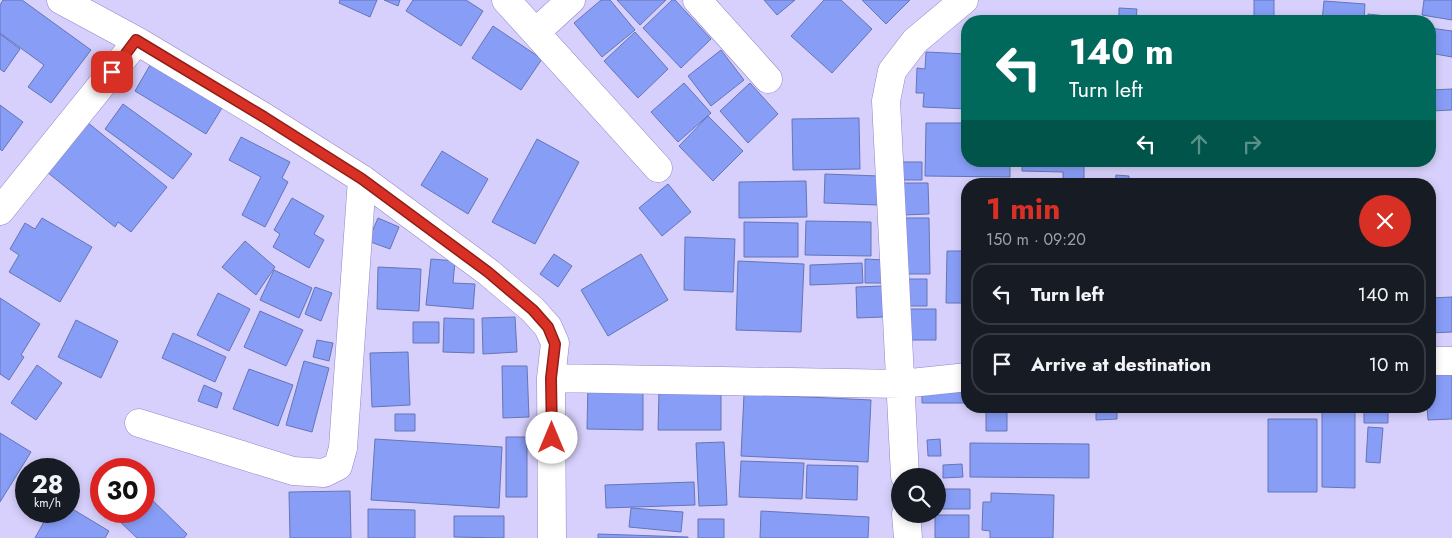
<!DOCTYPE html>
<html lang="en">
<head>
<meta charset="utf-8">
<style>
  :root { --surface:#171b24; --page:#242831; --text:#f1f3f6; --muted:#9ea1a6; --line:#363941; --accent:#d93025 }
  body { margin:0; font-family:Jost,sans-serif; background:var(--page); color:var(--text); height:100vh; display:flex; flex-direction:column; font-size:19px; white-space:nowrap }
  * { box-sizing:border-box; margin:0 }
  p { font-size:16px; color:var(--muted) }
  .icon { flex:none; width:28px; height:28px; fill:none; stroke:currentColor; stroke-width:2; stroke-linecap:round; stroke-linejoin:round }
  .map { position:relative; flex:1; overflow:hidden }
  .side { position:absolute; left:961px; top:178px; width:475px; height:235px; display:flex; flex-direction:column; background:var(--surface); border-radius:20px; box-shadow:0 2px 8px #0003 }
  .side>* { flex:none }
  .hud { position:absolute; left:961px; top:15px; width:475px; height:152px; border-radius:20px; box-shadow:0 2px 8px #0003; background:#00695c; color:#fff; overflow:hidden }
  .controls { position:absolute; left:891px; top:468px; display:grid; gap:10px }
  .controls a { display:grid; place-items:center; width:55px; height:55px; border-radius:50%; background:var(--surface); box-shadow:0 2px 8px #0003; font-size:25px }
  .speed { position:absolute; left:15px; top:458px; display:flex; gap:10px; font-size:25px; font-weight:700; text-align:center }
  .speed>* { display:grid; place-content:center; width:65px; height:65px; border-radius:50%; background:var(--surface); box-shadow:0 2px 8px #0003; line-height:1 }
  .speed small { font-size:12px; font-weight:400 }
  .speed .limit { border:8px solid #d22; background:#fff; color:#111 }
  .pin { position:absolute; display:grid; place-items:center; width:42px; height:42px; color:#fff; margin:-21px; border-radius:10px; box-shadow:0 2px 8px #0006 }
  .me { position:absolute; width:55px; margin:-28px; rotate:0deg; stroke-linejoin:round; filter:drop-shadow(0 0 4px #0008) }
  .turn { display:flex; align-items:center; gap:18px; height:105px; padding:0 25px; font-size:22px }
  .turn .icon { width:65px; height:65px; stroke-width:2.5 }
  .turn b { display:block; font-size:35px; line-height:42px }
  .lanes { display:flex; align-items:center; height:48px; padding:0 25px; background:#0003; justify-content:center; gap:25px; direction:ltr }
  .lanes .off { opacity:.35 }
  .round { display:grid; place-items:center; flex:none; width:52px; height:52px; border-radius:26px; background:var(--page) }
  .head { display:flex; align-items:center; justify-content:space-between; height:85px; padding:0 25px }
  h1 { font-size:30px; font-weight:700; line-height:38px; color:var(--accent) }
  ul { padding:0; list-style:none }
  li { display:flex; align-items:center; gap:15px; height:62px; margin:0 10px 8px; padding:0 15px; border:2px solid var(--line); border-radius:20px }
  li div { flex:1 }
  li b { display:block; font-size:19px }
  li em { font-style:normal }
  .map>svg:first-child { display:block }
  .building { fill:#889df6; stroke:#6575b6 }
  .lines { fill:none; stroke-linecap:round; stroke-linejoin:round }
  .minor-casing { stroke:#9184c9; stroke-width:29 }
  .minor { stroke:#fff; stroke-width:28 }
  .route-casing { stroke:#8d1f18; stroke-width:12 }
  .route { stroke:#d93025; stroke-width:9 }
</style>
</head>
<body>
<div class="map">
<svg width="1452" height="538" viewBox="0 0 1452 538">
  <rect width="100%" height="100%" fill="#d7d0fc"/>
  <!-- building -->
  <path class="building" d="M 3,0 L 22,0 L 91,50 L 51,103 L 28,87 L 44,65 L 0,33 L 0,5 Z
    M 340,0 L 377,0 L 370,17 L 339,3 Z
    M 384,0 L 400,0 L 398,6 Z
    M 413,0 L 466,0 L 483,11 L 461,46 L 406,11 Z
    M 601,0 L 610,0 L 635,30 L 602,57 L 574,23 Z
    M 617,0 L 666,0 L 640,25 Z
    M 672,0 L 675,0 L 711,39 L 681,68 L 643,28 Z
    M 764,0 L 795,0 L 777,15 Z
    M 824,0 L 841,0 L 872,29 L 832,73 L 791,36 Z
    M 862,0 L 910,0 L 886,24 Z
    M 1254,0 L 1274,0 L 1274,21 L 1254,21 Z
    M 1424,0 L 1452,0 L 1452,20 L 1422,15 Z
    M 1324,1 L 1365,4 L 1364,21 L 1322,21 Z
    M 1119,8 L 1137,9 L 1136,21 L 1119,21 Z
    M 1368,14 L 1404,18 L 1404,21 L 1367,21 Z
    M 493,26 L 542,59 L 521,90 L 472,58 Z
    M 1430,28 L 1452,31 L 1452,57 L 1430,53 Z
    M 635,32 L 668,69 L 638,98 L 604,61 Z
    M 0,34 L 20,49 L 4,72 L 0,69 Z
    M 721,50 L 744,80 L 711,106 L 688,76 Z
    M 926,52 L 968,54 L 968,109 L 923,107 L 924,93 L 916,93 L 917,68 L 925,69 Z
    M 153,60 L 225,103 L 206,134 L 135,91 Z
    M 684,83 L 711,113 L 678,142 L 651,112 Z
    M 750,83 L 778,114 L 748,143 L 720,111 Z
    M 1452,89 L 1452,110 L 1430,111 L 1430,90 Z
    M 123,104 L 192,154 L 173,179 L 105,129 Z
    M 0,105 L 23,122 L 2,151 L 0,149 Z
    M 708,116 L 743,151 L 713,181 L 679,146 Z
    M 859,118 L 860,169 L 793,170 L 792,119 Z
    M 87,122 L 167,187 L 131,232 L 118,222 L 115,227 L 47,172 Z
    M 926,123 L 968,123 L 968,161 L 1010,161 L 1010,177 L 925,176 Z
    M 241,137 L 290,162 L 282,178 L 288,182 L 265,227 L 242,215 L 261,177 L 229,160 Z
    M 537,139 L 579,162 L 535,244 L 492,222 Z
    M 442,151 L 488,179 L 468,214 L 421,185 Z
    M 1022,161 L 1084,161 L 1084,183 L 1063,183 L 1063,172 L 1022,171 Z
    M 902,162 L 922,162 L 922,180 L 902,180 Z
    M 825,174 L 879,176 L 878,205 L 824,203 Z
    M 1116,175 L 1129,176 L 1129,184 L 1115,184 Z
    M 1202,179 L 1249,181 L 1249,184 L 1202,184 Z
    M 806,181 L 807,217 L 739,218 L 739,182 Z
    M 903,183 L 928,183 L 929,214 L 903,215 Z
    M 668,184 L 691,212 L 662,236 L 639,208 Z
    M 292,198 L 324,216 L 314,234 L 324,240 L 309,268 L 273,247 L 280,234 L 274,230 Z
    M 42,218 L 92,247 L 60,302 L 9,272 L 19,255 L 10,249 L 25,223 L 35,229 Z
    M 378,218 L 399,227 L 390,249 L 368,241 Z
    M 905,218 L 929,218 L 930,274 L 905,274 Z
    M 806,221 L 871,222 L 871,256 L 805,255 Z
    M 744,222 L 798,223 L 798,257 L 744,257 Z
    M 685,237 L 735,239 L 733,292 L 684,290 Z
    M 245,241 L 275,267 L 256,295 L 222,267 Z
    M 947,251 L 968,251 L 968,303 L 946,303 Z
    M 554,254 L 572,266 L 558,287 L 540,274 Z
    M 641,254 L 668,300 L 608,336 L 581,290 Z
    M 431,259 L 455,261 L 453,283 L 475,284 L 473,309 L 426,305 Z
    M 865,259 L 884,260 L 883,283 L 865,283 Z
    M 738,261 L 804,264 L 801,332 L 736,330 Z
    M 862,263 L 863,283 L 810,285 L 810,265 Z
    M 378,267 L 421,269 L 419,311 L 377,309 Z
    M 274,270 L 312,288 L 299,318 L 260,300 Z
    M 899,279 L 927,279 L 927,306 L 899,306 Z
    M 882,286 L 883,317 L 857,318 L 856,287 Z
    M 315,287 L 332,293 L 321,321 L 305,314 Z
    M 218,293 L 250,309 L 229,351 L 197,335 Z
    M 1452,297 L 1452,332 L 1430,333 L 1430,298 Z
    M 0,298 L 40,324 L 21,355 L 24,357 L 9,380 L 0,374 Z
    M 908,309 L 936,309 L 936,340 L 908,340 Z
    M 260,311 L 303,330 L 286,366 L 244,347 Z
    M 515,317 L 517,352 L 483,354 L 482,318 Z
    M 444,318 L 474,319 L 474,353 L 443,352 Z
    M 76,320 L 118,341 L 101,378 L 58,357 Z
    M 413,322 L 439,322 L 439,343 L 413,343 Z
    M 173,333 L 226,357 L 215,382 L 162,358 Z
    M 317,340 L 333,343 L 329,361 L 313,357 Z
    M 408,352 L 410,405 L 372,407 L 370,353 Z
    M 304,361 L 329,368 L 312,432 L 286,425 Z
    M 37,365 L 62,383 L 36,420 L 11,403 Z
    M 502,366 L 527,366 L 529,417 L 503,418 Z
    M 249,369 L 293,385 L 278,426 L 233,409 Z
    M 1430,374 L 1452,374 L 1452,419 L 1428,420 L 1427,406 L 1430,406 Z
    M 968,382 L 968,403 L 922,403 L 922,383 Z
    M 588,383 L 643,384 L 643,430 L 587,429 Z
    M 204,385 L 222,393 L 217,408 L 198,401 Z
    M 659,391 L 721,391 L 721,430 L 658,430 Z
    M 744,394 L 871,400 L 868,462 L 741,456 Z
    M 1096,406 L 1117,406 L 1117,419 L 1096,420 Z
    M 1297,406 L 1315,406 L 1315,409 L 1297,408 Z
    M 1364,406 L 1388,406 L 1388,423 L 1364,423 Z
    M 1322,411 L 1355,411 L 1355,488 L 1322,487 Z
    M 986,412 L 1007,412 L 1007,431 L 986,431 Z
    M 395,414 L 415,414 L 415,431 L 395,431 Z
    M 1268,419 L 1317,419 L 1317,492 L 1268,492 Z
    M 1368,427 L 1383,428 L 1380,463 L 1366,462 Z
    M 0,433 L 31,452 L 0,502 Z
    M 506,437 L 527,437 L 527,497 L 506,497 Z
    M 375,439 L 502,447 L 499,508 L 371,500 Z
    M 940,439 L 941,456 L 928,456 L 927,440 Z
    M 724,442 L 727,505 L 699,506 L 696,443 Z
    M 970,443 L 1089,444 L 1089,478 L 970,477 Z
    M 741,461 L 804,463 L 802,499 L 739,497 Z
    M 962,464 L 963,477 L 943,478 L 943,465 Z
    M 807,465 L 858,466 L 857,500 L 806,498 Z
    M 694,482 L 695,505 L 606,508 L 605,485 Z
    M 938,483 L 940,483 L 939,505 L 938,505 Z
    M 941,489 L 970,489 L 970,509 L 941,509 Z
    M 350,491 L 351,538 L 290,538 L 289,492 Z
    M 144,492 L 187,534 L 184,538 L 137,538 L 113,515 L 117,511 L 144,511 Z
    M 991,493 L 1054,495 L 1053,538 L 990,538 L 990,531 L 982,530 L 983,502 L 991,502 Z
    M 69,507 L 109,531 L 105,538 L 35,538 L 50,511 L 69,511 Z
    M 631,508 L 683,512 L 681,532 L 629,527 Z
    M 368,509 L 415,510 L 415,538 L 368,538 Z
    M 761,511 L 869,517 L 868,538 L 760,538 Z
    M 935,515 L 969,515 L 969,538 L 935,538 Z
    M 454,516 L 504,516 L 504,538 L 454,537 Z
    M 698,519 L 724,519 L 724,538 L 698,538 Z
    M 598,534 L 688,537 L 688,538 L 598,538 Z"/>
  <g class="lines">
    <defs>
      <path id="minor" d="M 61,0 L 137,41 L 264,117 L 362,179 L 488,272 L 533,310 L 548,327 L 555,343 L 551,378 L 552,538
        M 506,0 L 658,168
        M 697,0 L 768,79
        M 536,32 L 571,0
        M 0,211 L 137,41
        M 1430,361 L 1452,361
        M 551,378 L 901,384 L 968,377
        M 139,423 L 293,471 L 324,473 L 338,466 L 343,448 L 362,179
        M 905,476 L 886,101 L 892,71 L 915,41 L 964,0
        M 906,514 L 908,538"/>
    </defs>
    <!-- minor casing -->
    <use href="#minor" class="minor-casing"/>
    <!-- minor -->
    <use href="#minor" class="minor"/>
  </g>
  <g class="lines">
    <defs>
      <path id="route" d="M 112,72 L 136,40 L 264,117 L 362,179 L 488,272 L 533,310 L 548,327 L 555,344 L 551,378 L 552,438"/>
    </defs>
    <!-- route casing -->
    <use href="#route" class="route-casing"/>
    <!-- route -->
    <use href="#route" class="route"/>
  </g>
</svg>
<div class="controls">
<a><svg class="icon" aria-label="search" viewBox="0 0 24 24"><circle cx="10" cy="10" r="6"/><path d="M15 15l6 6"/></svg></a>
</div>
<div class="speed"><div>28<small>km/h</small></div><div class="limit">30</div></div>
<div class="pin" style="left:112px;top:72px;background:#d93025"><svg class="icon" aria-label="arrive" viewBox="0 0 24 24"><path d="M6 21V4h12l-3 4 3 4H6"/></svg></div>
<svg class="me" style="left:552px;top:438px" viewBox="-20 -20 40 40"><circle r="19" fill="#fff"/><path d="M0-13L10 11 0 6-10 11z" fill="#d93025"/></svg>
<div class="hud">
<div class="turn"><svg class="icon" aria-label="left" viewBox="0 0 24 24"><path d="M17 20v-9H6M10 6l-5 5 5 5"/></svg><div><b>140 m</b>Turn left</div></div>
<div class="lanes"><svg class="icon" aria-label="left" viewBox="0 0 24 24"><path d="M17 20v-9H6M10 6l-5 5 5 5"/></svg><svg class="icon off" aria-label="ahead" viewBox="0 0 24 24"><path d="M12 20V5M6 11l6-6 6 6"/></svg><svg class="icon off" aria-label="right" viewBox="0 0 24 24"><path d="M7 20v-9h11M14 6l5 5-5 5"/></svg></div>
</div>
<section class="side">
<div class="head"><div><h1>1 min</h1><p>150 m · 09:20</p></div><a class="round" style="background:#d93025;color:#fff"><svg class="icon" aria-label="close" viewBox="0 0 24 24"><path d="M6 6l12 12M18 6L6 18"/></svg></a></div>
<ul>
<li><svg class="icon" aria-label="left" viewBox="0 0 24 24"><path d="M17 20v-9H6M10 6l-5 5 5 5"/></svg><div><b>Turn left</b></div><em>140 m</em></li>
<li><svg class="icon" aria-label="arrive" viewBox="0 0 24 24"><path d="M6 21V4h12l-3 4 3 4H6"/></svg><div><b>Arrive at destination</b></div><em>10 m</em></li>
</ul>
</section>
</div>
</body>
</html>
